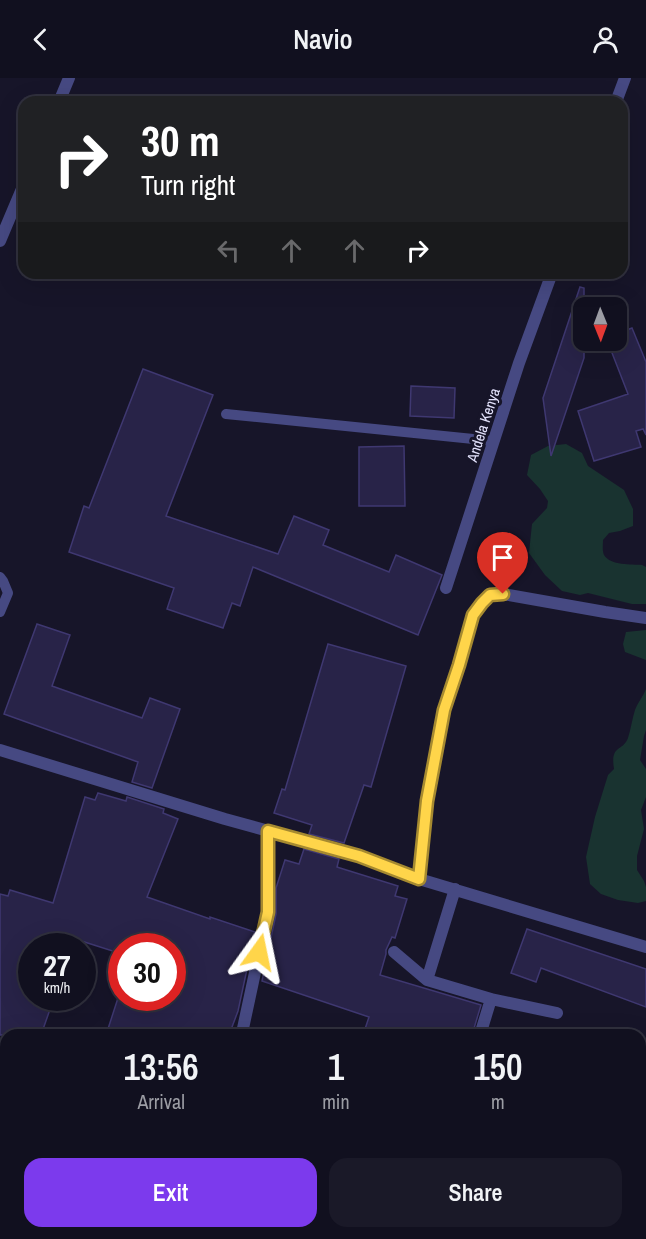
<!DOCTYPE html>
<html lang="en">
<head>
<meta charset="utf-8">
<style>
  :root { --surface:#11101f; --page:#1a1928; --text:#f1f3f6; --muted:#9c9da4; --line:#30303d; --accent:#7c3aed }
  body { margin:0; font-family:"Archivo Narrow",sans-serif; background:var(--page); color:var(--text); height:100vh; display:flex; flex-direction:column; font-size:22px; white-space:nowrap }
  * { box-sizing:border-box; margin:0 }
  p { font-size:20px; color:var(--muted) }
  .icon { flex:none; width:33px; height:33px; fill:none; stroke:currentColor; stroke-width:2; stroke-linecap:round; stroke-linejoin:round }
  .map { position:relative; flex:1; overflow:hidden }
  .side { position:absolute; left:0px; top:951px; width:646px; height:210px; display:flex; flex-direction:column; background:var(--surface); border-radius:18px 18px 0 0; box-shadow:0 6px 24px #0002,0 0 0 2px var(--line) }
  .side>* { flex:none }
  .guide { position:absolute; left:18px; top:18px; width:610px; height:183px; border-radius:18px; box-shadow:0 6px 24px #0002,0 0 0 2px var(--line); background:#202124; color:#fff; overflow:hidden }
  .needle { width:39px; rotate:179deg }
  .fabs { position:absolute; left:573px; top:219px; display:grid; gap:12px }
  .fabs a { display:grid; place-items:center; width:54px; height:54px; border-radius:12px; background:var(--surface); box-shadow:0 6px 24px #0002,0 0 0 2px var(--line); font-size:30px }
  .speed { position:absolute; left:18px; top:855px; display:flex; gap:12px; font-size:30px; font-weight:700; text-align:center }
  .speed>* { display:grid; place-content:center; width:78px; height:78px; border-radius:50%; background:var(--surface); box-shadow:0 6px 24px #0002,0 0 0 2px var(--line); line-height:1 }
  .speed small { font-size:15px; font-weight:400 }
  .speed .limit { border:9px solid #d22; background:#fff; color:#111 }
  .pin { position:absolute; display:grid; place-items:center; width:51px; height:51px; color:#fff; margin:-62px -26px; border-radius:50% 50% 50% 0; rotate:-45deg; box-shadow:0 0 6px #0007 }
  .pin .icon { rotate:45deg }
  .me { position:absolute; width:66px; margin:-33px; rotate:12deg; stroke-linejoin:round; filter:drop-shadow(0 0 4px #0008) }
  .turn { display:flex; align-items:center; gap:21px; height:126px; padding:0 24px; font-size:27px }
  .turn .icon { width:78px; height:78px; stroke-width:2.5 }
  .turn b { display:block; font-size:42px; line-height:51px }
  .lanes { display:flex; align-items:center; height:57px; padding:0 24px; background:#0003; justify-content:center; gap:30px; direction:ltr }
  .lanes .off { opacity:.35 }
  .eta { display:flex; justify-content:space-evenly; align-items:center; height:102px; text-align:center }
  .eta b { font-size:36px; font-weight:600; line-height:42px }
  .action { display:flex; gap:12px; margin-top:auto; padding:12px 24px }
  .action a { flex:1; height:69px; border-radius:18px; background:var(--accent); color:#fff; font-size:24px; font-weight:600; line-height:69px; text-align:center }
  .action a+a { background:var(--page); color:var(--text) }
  header { display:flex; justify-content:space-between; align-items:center; height:78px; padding:0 24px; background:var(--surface); font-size:27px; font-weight:600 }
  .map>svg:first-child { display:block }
  .green { fill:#193330 }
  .building { fill:#282348; stroke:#3f3871; stroke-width:1.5 }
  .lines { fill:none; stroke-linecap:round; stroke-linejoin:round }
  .lane { stroke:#464982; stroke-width:10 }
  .street { stroke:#464982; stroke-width:12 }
  .route-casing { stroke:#a68a30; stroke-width:15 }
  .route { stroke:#ffd54a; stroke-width:10 }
  .labels { text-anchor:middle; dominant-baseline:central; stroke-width:6; stroke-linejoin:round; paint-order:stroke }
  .street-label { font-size:15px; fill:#e2e1fb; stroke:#171529 }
</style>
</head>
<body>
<header><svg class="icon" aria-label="back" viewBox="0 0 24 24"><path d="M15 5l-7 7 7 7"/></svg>Navio<svg class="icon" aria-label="person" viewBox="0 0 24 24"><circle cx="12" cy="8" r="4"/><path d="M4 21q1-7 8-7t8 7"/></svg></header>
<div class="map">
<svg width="646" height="1161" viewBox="0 0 646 1161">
  <rect width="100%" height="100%" fill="#171529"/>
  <!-- green -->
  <path class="green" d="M 566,366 L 582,375 L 588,388 L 624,412 L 633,431 L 633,448 L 620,453 L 609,455 L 603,462 C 603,466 602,472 604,477 C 611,488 631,486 642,487 L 646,489 L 646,526 L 632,526 L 588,515 L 580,517 L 562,513 L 545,497 L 529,475 L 532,446 L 547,430 L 548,423 L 540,411 L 527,397 L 531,377 L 548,368 Z
    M 646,552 L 646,582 L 625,574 L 623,566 L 626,554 Z
    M 646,611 L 646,652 L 644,658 L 640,682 L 646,691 L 646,719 L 641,732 L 644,751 L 637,778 L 637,792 L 644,803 L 646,809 L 646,823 L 638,825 L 618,822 L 601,816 L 590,806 L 586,779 L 595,739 L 608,697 L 614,691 C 610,666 623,674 628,660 C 631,651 632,641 635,632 C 638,624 643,619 646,611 Z"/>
  <!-- building -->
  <path class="building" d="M 580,209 L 584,210 L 584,280 L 551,378 L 543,320 Z
    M 632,250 L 646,284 L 646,357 L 643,351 L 636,353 L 641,369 L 594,383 L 578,333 L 628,316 L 607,262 L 616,262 L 616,256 Z
    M 143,291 L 213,317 L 166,438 L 278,476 L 294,438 L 329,452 L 323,467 L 389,494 L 396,477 L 442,497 L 418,557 L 253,489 L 240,528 L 232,525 L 223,550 L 167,531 L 174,510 L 69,474 L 84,428 L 89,430 Z
    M 411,308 L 455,310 L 454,340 L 410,338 Z
    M 404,368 L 405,428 L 359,428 L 359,369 Z
    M 37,546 L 70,557 L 52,608 L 142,640 L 150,620 L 180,631 L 152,710 L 132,704 L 138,684 L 4,636 Z
    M 328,566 L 406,588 L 371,709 L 364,707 L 344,765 L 309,756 L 312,747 L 274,735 L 282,711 L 285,712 Z
    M 98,715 L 126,723 L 127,719 L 164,731 L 163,735 L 178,741 L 147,819 L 210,841 L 210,839 L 255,854 L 238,933 L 229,957 L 106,957 L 118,920 L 172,920 L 172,868 L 122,868 L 122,876 L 75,861 L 72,868 L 32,868 L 32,920 L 54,920 L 41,957 L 0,957 L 0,816 L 8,818 L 10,812 L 53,825 L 85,719 L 95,722 Z
    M 304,771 L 339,781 L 337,789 L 340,790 L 398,808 L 395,818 L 407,821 L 395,860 L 392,859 L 386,872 L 386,876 L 380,897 L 481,927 L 472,957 L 363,957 L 369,939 L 262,903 L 276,836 L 276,810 L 285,782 L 299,786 Z
    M 527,851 L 646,891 L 646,929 L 541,890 L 536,904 L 511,895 Z"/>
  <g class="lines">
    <!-- lane -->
    <path class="lane" d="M 226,336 L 493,363
      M 0,499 L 3,503 L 8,515 L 0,534
      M 167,1161 L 169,1155"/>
    <!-- street -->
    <path class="street" d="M 59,24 L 69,0
      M 616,24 L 625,0
      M 0,163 L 24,106
      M 446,510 L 519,285 L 552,195
      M 0,672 L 225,741 L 359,778 L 419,801 L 646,869
      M 419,801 L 427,723 L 444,632 L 459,587 L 471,547 L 473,537 L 482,525 L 490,517 L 503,516 L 605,534 L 646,540
      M 394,874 L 427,902 L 491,921 L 557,935
      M 427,902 L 455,811
      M 237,957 L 242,955 L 268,834 L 268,753
      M 480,957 L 491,921
      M 0,1023 L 6,1025
      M 400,1155 L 419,1161"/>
  </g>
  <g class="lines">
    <defs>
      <path id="route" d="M 259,874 L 268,834 L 268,753 L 359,778 L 419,801 L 427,723 L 444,632 L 459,587 L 473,537 L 482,525 L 490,517 L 503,516"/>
    </defs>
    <!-- route casing -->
    <use href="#route" class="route-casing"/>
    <!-- route -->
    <use href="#route" class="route"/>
  </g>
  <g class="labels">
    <!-- street labels -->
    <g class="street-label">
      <text transform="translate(483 347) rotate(-72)">Andela Kenya</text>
    </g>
  </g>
</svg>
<div class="fabs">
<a><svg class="needle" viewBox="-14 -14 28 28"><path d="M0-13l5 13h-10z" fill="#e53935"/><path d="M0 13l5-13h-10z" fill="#9c9da4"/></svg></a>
</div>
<div class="speed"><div>27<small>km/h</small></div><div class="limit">30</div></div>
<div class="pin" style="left:503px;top:516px;background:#d93025"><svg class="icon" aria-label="arrive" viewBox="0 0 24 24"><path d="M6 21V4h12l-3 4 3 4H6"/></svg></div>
<svg class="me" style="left:259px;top:874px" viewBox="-20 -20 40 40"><path d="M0-17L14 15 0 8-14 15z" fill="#ffd54a" stroke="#fff" stroke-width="4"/></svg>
<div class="guide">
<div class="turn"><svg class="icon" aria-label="right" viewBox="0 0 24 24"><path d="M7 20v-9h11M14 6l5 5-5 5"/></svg><div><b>30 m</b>Turn right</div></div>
<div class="lanes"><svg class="icon off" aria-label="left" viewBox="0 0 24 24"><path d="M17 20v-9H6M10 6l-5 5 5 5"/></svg><svg class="icon off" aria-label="ahead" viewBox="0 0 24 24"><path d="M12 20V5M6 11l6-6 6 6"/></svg><svg class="icon off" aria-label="ahead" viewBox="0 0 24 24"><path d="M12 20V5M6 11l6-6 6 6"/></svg><svg class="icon" aria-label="right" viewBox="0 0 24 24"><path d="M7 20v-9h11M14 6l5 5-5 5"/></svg></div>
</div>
<section class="side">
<div class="eta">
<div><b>13:56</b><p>Arrival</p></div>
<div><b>1</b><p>min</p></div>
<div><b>150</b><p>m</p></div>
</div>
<div class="action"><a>Exit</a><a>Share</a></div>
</section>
</div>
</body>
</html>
